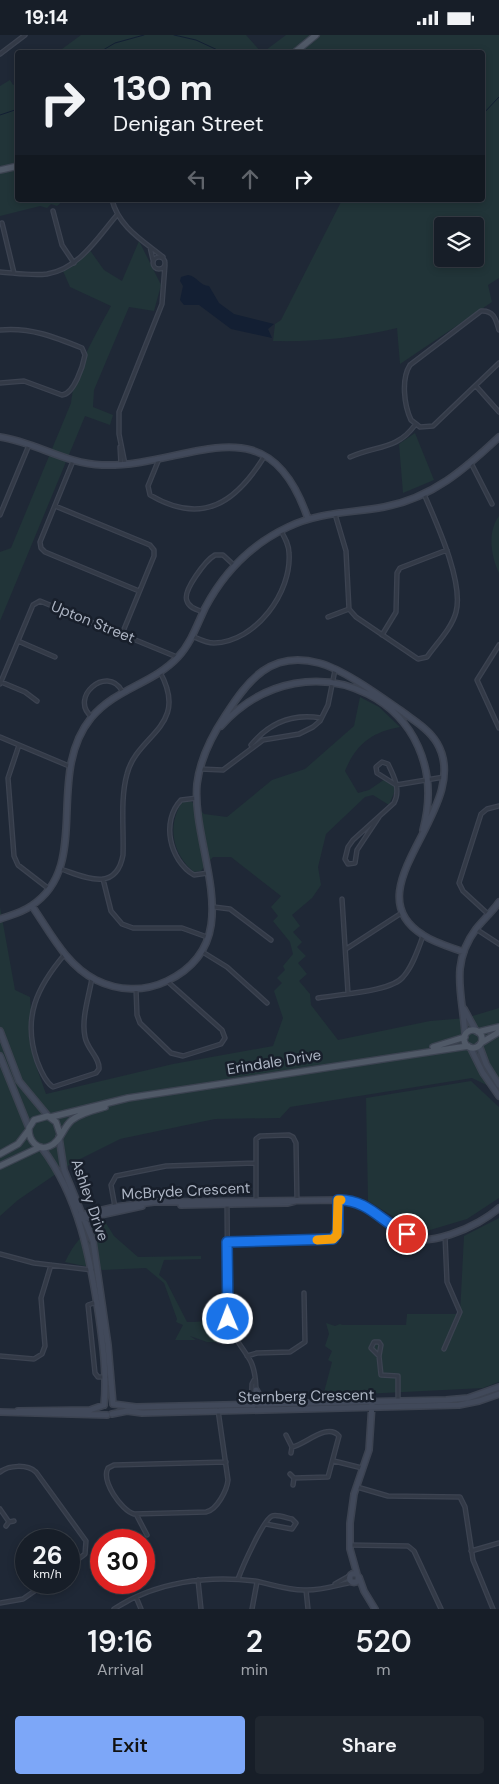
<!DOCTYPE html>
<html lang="en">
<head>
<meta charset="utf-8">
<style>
  :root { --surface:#171e28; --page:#202730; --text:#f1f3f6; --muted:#9ea2a8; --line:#363c45; --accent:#7da7f8 }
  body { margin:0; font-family:"DM Sans",sans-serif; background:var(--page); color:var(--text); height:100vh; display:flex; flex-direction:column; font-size:19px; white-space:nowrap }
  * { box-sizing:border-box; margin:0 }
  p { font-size:16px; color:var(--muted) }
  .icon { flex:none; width:28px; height:28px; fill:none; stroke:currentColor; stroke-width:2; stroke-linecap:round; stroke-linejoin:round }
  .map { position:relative; height:1574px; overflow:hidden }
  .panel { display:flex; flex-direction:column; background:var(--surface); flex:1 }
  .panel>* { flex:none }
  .guide { position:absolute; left:15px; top:15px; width:470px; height:152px; border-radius:5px; box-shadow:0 2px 8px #0003,0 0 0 1px var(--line); background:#171e28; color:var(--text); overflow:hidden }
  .tools { position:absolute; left:434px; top:182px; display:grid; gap:10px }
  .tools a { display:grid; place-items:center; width:50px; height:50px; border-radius:5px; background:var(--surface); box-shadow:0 2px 8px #0003,0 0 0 1px var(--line); font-size:25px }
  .speed { position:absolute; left:15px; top:1494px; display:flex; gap:10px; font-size:25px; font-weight:700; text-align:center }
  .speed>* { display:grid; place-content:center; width:65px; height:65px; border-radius:50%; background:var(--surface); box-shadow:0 2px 8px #0003,0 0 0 1px var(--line); line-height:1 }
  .speed small { font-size:12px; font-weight:400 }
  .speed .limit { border:8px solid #d22; background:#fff; color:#111 }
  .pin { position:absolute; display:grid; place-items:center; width:42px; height:42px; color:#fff; margin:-21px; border:2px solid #fff; border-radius:50%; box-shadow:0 1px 5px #0007 }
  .me { position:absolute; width:55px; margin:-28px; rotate:359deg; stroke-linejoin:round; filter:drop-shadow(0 0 4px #0008) }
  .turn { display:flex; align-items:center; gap:18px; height:105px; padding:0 15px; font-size:22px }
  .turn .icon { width:65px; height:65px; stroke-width:2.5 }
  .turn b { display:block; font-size:35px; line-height:42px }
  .lanes { display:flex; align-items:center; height:48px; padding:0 15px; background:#0003; justify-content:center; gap:25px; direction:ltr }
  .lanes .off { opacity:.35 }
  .eta { display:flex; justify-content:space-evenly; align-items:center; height:85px; text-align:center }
  .eta b { font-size:30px; font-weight:600; line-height:35px }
  .primary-button { display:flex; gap:10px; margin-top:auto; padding:10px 15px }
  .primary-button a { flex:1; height:58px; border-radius:5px; background:var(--accent); color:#111; font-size:20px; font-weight:600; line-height:58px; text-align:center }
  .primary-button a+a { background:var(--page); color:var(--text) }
  .status { display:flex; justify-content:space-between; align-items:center; height:35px; padding:0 25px; background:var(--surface); direction:ltr }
  .status svg { height:14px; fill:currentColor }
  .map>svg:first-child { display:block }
  .green { fill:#213438; fill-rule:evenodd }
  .water { fill:#131f33 }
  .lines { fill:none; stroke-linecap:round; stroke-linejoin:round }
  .stream { stroke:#131f33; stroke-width:1 }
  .street-casing { stroke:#3c4351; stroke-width:5.5 }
  .secondary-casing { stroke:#3c4351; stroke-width:8 }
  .primary-casing { stroke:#3c4351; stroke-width:8 }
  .street { stroke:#333a47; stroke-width:3 }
  .secondary { stroke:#41495a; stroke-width:5 }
  .primary { stroke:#505967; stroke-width:5.5 }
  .route-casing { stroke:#114b97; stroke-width:12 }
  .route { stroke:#1a73e8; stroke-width:9 }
  .slow { stroke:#f59e0b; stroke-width:9 }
  .labels { text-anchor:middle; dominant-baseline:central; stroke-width:5; stroke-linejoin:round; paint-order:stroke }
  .street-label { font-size:15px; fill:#adb5c4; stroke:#181f2b }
</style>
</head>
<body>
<div class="status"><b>19:14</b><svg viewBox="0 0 49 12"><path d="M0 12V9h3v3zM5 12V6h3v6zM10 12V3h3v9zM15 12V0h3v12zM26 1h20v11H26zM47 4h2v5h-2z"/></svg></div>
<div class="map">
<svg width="499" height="1574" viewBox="0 0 499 1574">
  <rect width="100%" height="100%" fill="#1f2836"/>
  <!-- green -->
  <path class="green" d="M 81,0 L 246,0 L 261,17 L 58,17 Z
    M 286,0 L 499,0 L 499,243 L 488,250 L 492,267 L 400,329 L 397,293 C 355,303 316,307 273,306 L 275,289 L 281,285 L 342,165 L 482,165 L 482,18 L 262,18 ZM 442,191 L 475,191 L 475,224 L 442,224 Z
    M 10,45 L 13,50 L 17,48 L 18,165 L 64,165 L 57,171 L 51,169 L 47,173 L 40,171 L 0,181 L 0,51 Z
    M 139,206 L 161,250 L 154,276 L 129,272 L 94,355 L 93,372 L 113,380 L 110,390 L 85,381 L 0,586 L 0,517 L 11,513 L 71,368 C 75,333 95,301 111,271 L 70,252 L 63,236 L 89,214 L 104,235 L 122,246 Z
    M 415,398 L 434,445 L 403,458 L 399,409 Z
    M 499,481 L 499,538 C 491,521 487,497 499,481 Z
    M 360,662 L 379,672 L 400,692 C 372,697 356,709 345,736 L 358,758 L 369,755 L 385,744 L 396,753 L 389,770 L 373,760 L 365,762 L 326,799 L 318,832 L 321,850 L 312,863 L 292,880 L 300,891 L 293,897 L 302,907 L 297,912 L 306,921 L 298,928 L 307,939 L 299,946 L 310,959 L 311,970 L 338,1005 L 430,986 L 466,983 L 499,973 L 499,1056 L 472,1043 L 290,1072 L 280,1083 L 215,1084 L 120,1104 L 72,1128 L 18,1165 L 0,1181 L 0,872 L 15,955 L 30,962 L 34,1025 L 46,1059 L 173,1029 L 273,1011 L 283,983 L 274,956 L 282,948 L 277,943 L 285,935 L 283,931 L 293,919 L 290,907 L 273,886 L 278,881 L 271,872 L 281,861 L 231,822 L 213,822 L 201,836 L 194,837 C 172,819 167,791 182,767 L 191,766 L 204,779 L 227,782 L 272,745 L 305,734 L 354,691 Z
    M 471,1046 L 499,1072 L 499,1163 L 467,1184 L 420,1198 L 368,1166 L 366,1063 Z
    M 499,1183 L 499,1347 L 483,1353 L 323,1361 L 332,1327 L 328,1325 L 332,1316 L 325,1311 L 329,1299 L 326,1288 L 335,1291 L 340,1289 L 342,1290 L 406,1290 L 407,1279 L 460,1279 L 464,1201 Z
    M 104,1185 L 114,1201 L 138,1222 L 201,1221 L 201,1224 L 164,1225 L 159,1240 L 166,1246 L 187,1287 C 214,1287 221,1279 232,1307 L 207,1307 L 190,1301 L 196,1305 L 175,1305 L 183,1290 L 176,1287 L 177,1284 L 164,1248 L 146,1233 L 103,1235 L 65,1227 C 74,1208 85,1195 104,1185 Z"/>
  <!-- water -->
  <path class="water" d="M 188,240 C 197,241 200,251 209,251 L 219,268 L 234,279 L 274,289 L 268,294 L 272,303 L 231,294 L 199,270 L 184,270 L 180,265 L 183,251 L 180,246 L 181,242 Z"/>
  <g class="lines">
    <!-- stream -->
    <path class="stream" d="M 174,0 L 196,5 L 224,18
      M 98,18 L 115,8 L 144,0
      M 0,80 L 18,74
      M 482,80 L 499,62"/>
    <defs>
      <path id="street" d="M 0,19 L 25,0
        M 112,165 C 119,192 142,205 163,222
        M 53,176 L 62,210 L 74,228
        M 2,188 L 14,238
        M 150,212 L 153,225
        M153 228a6 6 0 1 1 12 0a6 6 0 1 1-12 0Z
        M 0,237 C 15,238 32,241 47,239 C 79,234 98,202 117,180
        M 0,295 C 30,292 55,302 82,313 L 85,320 C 83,331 74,359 62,360 L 24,346 L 0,348
        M 499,295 C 496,285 494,275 481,276 L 410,330 C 401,344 404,370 411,385 L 420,392 L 433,391 L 499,328
        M 476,351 L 499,377
        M 120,412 L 121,430
        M 350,422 C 377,410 397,415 415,390
        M 159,424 L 148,451 L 150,460 C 203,491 236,467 264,422
        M 73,426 L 40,507 L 41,513 L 45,517 L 139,556
        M 471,428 L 492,469
        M 125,429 L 119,399 L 119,377 L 162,269 L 165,230
        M 55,471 L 150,510 L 154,515 L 154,521 L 122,599
        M 335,479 L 346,516 L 349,574 L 356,582 L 418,624 L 427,622 C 436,609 452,593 456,577 C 464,547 436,487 424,459
        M 0,480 L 29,410
        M 203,577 C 198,575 189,573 187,566 C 182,556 206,525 215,520 L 223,520 L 235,531
        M 328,582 L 349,574
        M 382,600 L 396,577 L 397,538 L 400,533 L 447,515
        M 192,601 C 199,604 206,608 214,608 C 256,607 292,557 289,518 C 289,510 285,503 281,496
        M 18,606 L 55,622
        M 499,610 L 477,645 L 499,693
        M 1,647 L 25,657 L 37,666
        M 0,649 L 33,570 L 40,566 L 177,622
        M 92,682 C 68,663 107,629 122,656
        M 0,702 L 69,731
        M 19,710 L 8,743 L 14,821 L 18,830 L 49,854
        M 251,710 C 269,688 292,678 321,683
        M 200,734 L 223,735 L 263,705 L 299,699 L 313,692 L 320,686 L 328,670 L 335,635
        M 396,750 L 444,742
        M 197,763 L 181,765 C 161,786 169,825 194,840 L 208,838
        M 379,782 L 357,815 L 355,828 L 348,829 L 345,824 L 348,812 L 353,805 L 394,768 C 401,755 394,741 388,729 L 382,727 L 376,732 L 377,738 L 396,750
        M 61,834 C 85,842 116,858 123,820 C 124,794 120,764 127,739 C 137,699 190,692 160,637
        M 103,844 L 111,876 L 122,889 L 133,893 L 182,893 L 207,902
        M 342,864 L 348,958
        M 214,872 L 230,874 L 271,905
        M 488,879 L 463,856 L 459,848 L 481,779 L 487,774 L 499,771
        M 476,894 L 499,909
        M 346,914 L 403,877
        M 201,916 L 227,932 L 267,968
        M 65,919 C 37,952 22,982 37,1026 C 40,1034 45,1047 53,1052 L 96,1038 L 99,1034 C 100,1023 87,1014 85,1002 C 81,984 89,961 92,943
        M 136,954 L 137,980 L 140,988 L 171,1018 L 183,1021 L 221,1009 L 225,1003 L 222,995 L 167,946
        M 318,963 C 338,959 391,957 403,942 C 413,931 418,914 423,901
        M 256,1165 L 256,1104 L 260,1101 L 289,1100 L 293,1102 L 296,1108 L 297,1165
        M 227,1169 L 228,1284 C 231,1301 243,1312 251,1327 C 257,1340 256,1357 256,1371
        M 115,1172 L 111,1150 L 116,1141 L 166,1131 L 255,1128
        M 227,1207 L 333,1204 L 338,1196 L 338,1166
        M 0,1219 L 34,1228 L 92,1235
        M 97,1267 L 88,1270 L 95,1338 L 98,1342 L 106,1342
        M 444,1314 L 460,1277 L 447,1247 L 445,1201
        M 0,1321 L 34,1324 L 42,1319 L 45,1311 L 41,1263 L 51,1230
        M 247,1321 L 257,1318 L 290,1317 L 305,1307 L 304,1258
        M 379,1321 L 371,1313 L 374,1307 L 379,1307 L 381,1310 L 379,1321 L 381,1340 L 398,1341 L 398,1366
        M 251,1371 L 252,1349 L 254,1345
        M 218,1375 L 228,1445 C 227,1455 217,1475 206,1477 L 134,1479 C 121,1475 101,1446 108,1433 L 114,1430 L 226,1427
        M 286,1400 L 292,1412
        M 334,1426 L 362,1433
        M 0,1437 C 9,1430 27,1429 36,1437 L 86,1506 L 85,1519 L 69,1531
        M 290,1439 L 294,1443 L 328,1442 L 339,1401 C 327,1387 305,1410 292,1412 L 291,1418
        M 293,1450 L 294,1443
        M 357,1452 L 388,1461 L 460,1462 L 465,1472 L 473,1525 L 493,1574
        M 0,1474 L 9,1487 L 14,1486
        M 136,1479 L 147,1500
        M 6,1491 L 9,1487
        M 350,1510 L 408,1511 L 414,1516 L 441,1574
        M 25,1516 L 26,1516
        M 471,1516 L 499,1508
        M 238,1544 C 242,1533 263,1485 272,1481 C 277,1479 287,1483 292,1484 L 296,1488 L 292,1494 L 266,1489
        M 198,1545 L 201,1574
        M 335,1549 L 351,1540
        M 306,1555 L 308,1574
        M 136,1562 L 141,1574
        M 0,1568 L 23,1564 L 46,1548
        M 114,1574 C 155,1547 207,1540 255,1546 C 271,1549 287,1555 304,1555 C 320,1556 337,1550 353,1547
        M 252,1574 L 257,1547"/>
      <path id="secondary" d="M 0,402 C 35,407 66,429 102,430 C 189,433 267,362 308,484
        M 221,691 C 309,594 457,668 423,795
        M 32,871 C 50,897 66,930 96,945 C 118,956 144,957 167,946 C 251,906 191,815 197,749 C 200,724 211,702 225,681 C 248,645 271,615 319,628 C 343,634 380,661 400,675 C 413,685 429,694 437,708 C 475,772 349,854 423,900 C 435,908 450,912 464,917
        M 0,884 C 11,880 21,878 31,871 C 93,831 44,741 91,683 C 116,653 153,649 178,622 C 191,608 197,590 205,573 C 224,537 252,509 288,492 C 319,477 351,478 384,472 C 432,463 465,434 499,402
        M 464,974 L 476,996
        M 0,996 L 19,1046 L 48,1081
        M 465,1000 C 463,960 449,930 476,894 C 483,885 492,877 499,867
        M 479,1010 L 486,1029 L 499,1050
        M 470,1012 L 483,1038 L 499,1061
        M 0,1021 L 29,1093
        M 59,1102 L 64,1135 L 93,1206 L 108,1310 L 113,1369
        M 42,1113 C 79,1162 90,1222 99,1282 C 103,1310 107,1341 104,1370
        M 181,1170 L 287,1168 L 295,1166
        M 78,1181 L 115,1172 L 154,1167 L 344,1165 C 370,1167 381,1184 399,1198 C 424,1217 479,1191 499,1173
        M 82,1184 L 142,1171
        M 256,1355 L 261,1364 L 267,1368
        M 113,1369 L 136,1372 L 446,1365 L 468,1363 L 499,1352
        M 18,1376 L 90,1375 L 104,1370
        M 0,1377 L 107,1380
        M 112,1379 L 127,1376 L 142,1378 L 459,1370 L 479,1366 L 499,1359
        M349.5 1543a4.5 4.5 0 1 1 9 0a4.5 4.5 0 1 1-9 0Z
        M 357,1539 L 350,1514 L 350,1488 L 354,1459 L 369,1415 L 372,1369
        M 359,1542 L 364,1556 L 375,1574"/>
      <path id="primary" d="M 294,18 L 316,0
        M 0,135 L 18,131
        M464 1004a9 9 0 1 1 18 0a9 9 0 1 1-18 0Z
        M 478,997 L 499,992
        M 481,1008 L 499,997
        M 433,1012 L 465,1002
        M 51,1082 L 128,1063 L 468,1011
        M 60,1099 L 56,1087 L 48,1081 L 34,1085 L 29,1093 C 28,1105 38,1117 50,1111 C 61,1107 63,1092 72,1085 C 81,1078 94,1075 105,1072
        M 0,1119 L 18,1109 L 28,1096
        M 0,1131 L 40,1112"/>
    </defs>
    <!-- street casing -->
    <use href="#street" class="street-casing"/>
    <!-- secondary casing -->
    <use href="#secondary" class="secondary-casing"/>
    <!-- primary casing -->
    <use href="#primary" class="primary-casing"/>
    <!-- street -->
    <use href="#street" class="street"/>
    <!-- secondary -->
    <use href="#secondary" class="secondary"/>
    <!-- primary -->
    <use href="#primary" class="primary"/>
  </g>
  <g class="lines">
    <defs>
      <path id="route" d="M 228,1284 L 227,1207 L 333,1204 L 338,1196 L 338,1165 C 368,1164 382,1188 407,1199"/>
    </defs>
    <!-- route casing -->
    <use href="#route" class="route-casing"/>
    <!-- route -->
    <use href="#route" class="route"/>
    <!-- slow -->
    <path class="slow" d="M 317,1205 L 333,1204 L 337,1200 L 338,1165 L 341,1165"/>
  </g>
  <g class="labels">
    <!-- street labels -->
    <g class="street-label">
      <text transform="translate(93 587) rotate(22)">Upton Street</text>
      <text transform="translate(274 1027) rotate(-9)">Erindale Drive</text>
      <text transform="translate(186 1156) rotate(-3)">McBryde Crescent</text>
      <text transform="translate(90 1165) rotate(71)">Ashley Drive</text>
      <text transform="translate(306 1361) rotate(-1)">Sternberg Crescent</text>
    </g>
  </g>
</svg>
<div class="tools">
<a><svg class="icon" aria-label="layers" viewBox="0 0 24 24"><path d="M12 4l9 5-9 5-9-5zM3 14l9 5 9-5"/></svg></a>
</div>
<div class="speed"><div>26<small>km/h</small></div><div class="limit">30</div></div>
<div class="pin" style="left:407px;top:1199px;background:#d93025"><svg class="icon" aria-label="arrive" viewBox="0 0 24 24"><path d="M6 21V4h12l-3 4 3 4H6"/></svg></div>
<svg class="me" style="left:228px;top:1284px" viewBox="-20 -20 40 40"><circle r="17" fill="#1a73e8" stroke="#fff" stroke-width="3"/><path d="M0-11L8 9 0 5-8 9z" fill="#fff"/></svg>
<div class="guide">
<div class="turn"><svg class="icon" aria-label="right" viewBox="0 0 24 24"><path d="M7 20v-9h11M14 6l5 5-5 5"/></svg><div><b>130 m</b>Denigan Street</div></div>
<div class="lanes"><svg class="icon off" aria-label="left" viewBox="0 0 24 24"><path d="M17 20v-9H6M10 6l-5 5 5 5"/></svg><svg class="icon off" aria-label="ahead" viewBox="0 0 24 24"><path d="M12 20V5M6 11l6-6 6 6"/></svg><svg class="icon" aria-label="right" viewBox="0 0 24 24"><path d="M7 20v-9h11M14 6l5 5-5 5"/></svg></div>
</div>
</div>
<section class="panel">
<div class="eta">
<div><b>19:16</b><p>Arrival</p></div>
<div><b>2</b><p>min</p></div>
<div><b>520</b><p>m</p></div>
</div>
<div class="primary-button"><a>Exit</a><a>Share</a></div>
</section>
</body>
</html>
